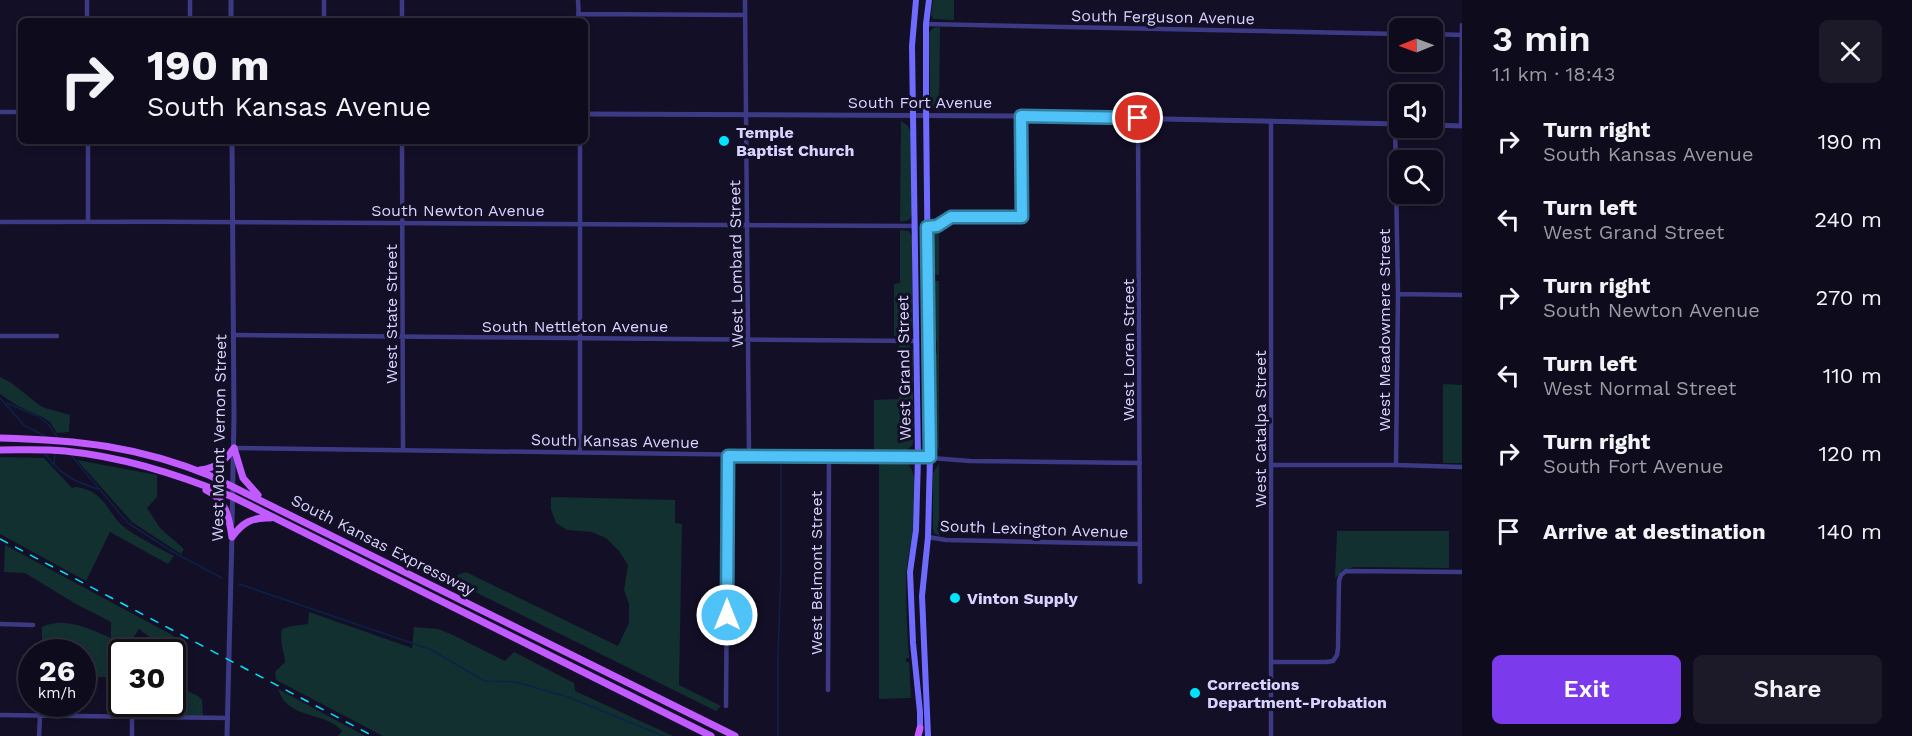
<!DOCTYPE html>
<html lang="en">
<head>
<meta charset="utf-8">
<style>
  :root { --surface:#0e0b1c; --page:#1c1929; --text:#f1f3f6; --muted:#9b9ba3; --line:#2e2b3b; --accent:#7c3aed }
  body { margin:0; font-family:"Work Sans",sans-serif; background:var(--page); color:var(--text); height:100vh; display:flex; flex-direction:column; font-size:22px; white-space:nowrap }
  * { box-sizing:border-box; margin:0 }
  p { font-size:20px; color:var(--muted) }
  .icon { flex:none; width:33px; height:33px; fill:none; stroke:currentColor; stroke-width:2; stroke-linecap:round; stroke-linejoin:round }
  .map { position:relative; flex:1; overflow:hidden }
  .side { display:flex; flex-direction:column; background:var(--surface); width:450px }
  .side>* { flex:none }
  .top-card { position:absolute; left:18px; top:18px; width:570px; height:126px; border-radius:9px; box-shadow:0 3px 9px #0003,0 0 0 2px var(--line); background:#0e0b1c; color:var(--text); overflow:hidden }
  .needle { width:39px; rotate:269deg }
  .controls { position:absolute; left:1389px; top:18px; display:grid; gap:12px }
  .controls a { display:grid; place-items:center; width:54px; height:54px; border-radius:9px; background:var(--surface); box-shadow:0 3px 9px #0003,0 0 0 2px var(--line); font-size:30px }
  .speed { position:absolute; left:18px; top:639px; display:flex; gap:12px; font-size:30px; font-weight:700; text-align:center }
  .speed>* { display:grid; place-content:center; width:78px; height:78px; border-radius:50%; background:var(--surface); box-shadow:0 3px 9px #0003,0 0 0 2px var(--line); line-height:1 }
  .speed small { font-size:15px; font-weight:400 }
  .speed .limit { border:3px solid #111; border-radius:9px; background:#fff; color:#111 }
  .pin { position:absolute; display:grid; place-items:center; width:51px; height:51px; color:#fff; margin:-26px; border:3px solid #fff; border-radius:50%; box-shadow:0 2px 6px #0007 }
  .me { position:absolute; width:66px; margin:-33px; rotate:0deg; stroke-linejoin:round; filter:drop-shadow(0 0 4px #0008) }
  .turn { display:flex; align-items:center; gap:21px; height:126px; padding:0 30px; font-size:27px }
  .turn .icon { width:78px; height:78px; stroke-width:2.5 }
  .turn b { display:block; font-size:42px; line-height:51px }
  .round { display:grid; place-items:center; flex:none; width:63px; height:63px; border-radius:9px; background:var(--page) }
  .headline { display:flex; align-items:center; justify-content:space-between; height:102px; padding:0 30px }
  h1 { font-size:36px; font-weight:600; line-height:45px }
  .primary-button { display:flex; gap:12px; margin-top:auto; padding:12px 30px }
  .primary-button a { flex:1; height:69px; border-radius:9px; background:var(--accent); color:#fff; font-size:24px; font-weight:600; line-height:69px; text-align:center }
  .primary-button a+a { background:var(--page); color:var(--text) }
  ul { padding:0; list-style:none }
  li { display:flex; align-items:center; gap:18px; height:78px; padding:0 30px }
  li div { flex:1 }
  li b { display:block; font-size:22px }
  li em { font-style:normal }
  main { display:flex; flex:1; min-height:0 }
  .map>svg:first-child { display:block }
  .green { fill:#12302f }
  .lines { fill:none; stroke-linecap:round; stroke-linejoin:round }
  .stream { stroke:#0c2248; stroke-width:1.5 }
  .minor { stroke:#3d3a85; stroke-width:4.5 }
  .tertiary { stroke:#3d3a85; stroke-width:5 }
  .secondary { stroke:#6f6bff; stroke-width:6 }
  .primary { stroke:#c25bff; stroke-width:7 }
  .rail { stroke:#00e5ff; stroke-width:1.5; stroke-dasharray:9 8; stroke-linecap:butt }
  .route-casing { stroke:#337fa1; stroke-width:15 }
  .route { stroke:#4fc3f7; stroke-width:10 }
  .poi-dot { fill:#00e5ff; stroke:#130f26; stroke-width:2 }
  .labels { text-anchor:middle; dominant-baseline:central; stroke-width:6; stroke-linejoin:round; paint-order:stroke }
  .street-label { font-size:16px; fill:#d9d4ff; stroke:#130f26 }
  .poi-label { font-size:16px; font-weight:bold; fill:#d9d4ff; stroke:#130f26; text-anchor:start }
</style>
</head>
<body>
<main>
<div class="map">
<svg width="1462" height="736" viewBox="0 0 1462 736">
  <rect width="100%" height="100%" fill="#130f26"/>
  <!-- green -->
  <path class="green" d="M 933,0 L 954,0 L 954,20 L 933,19 L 931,15 Z
    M 940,27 L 939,112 L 933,107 L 930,101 L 929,33 L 933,28 Z
    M 901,121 L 908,126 L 911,133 L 912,214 L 909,220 L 900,222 Z
    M 939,229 L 939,275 L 933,274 L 931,271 L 931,233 L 933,231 Z
    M 900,230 L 909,231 L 912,237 L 913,328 L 910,335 L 894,336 L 894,284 L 900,283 Z
    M 935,281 L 939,281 L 939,448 L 943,452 L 935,446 L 933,437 L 932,371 L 935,354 L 937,353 L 937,341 L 935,340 L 932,330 L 932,285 Z
    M 899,344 L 909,345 L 913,351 L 913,444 C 905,456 887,453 874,453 L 874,400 L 899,399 Z
    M 0,377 L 10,382 L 42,407 L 70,415 L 69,432 L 57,433 L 50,422 L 44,418 L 18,406 L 0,394 Z
    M 1443,384 L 1462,385 L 1462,463 L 1443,463 Z
    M 0,457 L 44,458 L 72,488 L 75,487 C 108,491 106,515 128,530 C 143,540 159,548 174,556 L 168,564 L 110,532 L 86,581 L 0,534 Z
    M 77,460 L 157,475 L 157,497 L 147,508 L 160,528 L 184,549 L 181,554 L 132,522 Z
    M 879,461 L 908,464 C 926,483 907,553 906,578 C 906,605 907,631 909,658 L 906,658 L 906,662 L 909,662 L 911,698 L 879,699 Z
    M 939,464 L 939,536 L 934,533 L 933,528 L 933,473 Z
    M 551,497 L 675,500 L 675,523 L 682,524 L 679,685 L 721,706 L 716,711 L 461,585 L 457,575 L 466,572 L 618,646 L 629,623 L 629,604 L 624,590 L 628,565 L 619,551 L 606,538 L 592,532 L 567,530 L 556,523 L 551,509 Z
    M 1337,531 L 1449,531 L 1449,568 L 1354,567 L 1342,570 L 1335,579 Z
    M 5,545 L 174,636 L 168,646 L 151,638 L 139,629 L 129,644 L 138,652 L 122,652 L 121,682 L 113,677 L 83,677 L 82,652 L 42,652 L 42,627 C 65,616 89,629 111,638 L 111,622 L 76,604 L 25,573 L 4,572 Z
    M 309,612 L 412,648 L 414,627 L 438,629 L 451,634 L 505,661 L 514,652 L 574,683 L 575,691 L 673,736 L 383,736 L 276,680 L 275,672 L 285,662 C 284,649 279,643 282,629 L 292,626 L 308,624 Z
    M 173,684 L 198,696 L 202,700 L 203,716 L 134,714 L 134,704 L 172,704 Z
    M 278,689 L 356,731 L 366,736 L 338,736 L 342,731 C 324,710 288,721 278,689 Z"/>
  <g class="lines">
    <!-- stream -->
    <path class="stream" d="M 0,398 L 25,426 L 47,437
      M 7,403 L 37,416 L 49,425 L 58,438
      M 44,452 C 58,473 74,482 98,489
      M 70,454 L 128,523 L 173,552 L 222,578
      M 54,464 L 55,454
      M 239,584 L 432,650 L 484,681 L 516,682 L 571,698 L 663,736
      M 778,736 L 778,653 L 781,573 L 781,465"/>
    <!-- minor -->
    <path class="minor" d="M 87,0 L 87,21
      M 190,0 L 190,21
      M 324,0 L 324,21
      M 402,0 L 402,21
      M 578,0 L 579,21
      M 745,0 L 749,455
      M 578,14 L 745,15
      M 926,24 L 1400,34
      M 1432,34 L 1462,35
      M 0,112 L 21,112
      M 1138,118 L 1140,582
      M 1395,124 L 1398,294 L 1396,465
      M 1461,126 L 1462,25
      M 88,141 L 88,222
      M 402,141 L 403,450
      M 580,141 L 580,452
      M 0,222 C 305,221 610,223 915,226
      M 927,227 C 938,226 943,219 953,217 L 1022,217 L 1021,116
      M 1398,294 L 1462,295
      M 234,335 L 917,341
      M 0,336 L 57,336
      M 234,448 L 918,457 L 970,461 L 1140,463
      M 1272,465 L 1396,465 L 1462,467
      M 928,537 L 946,540 L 1140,544
      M 0,624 L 33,625
      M 1271,662 L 1326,662 L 1333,661 L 1337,655 L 1338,648 L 1339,581 L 1341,575 L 1346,571 L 1462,572
      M 828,690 L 829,457
      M 726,706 L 728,456
      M 0,715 L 228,718
      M 39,736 L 40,716
      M 132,736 L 132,717
      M 1271,736 L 1271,121"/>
    <!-- tertiary -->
    <path class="tertiary" d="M 231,0 L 231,21
      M 585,114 L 1021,116 L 1400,124
      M 1432,125 L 1462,126
      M 232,141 L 234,417 L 232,524
      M 227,736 L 232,534"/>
    <!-- secondary -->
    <path class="secondary" d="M 916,0 L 912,46 L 918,457 L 916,530 L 910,572 L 913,643 L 920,712 L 920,730
      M 928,736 L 922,596 L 928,537 L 930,457 L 926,108 L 926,24 L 929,0"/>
    <!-- primary -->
    <path class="primary" d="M 0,438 C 78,440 138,446 211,476 L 735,736
      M 234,448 L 243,478 L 258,495
      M 0,450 C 22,450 43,449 65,451 C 124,457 178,474 233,497 L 711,736
      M 200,470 C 216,468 225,461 234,448
      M 206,490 C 226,499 229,517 232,537
      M 232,537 C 242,523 252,517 270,518
      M 918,736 L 920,728"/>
    <!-- rail -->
    <path class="rail" d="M 0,539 L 373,736"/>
  </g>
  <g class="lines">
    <defs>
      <path id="route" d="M 727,615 L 728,456 L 930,457 L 927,227 L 937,226 L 951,217 L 1022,217 L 1021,116 L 1138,118"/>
    </defs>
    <!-- route casing -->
    <use href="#route" class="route-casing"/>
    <!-- route -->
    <use href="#route" class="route"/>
  </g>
  <!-- markers -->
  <g class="poi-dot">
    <circle cx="724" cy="141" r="6"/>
    <circle cx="955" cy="598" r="6"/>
    <circle cx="1195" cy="693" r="6"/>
  </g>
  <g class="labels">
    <!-- street labels -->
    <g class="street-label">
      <text transform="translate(1163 17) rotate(1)">South Ferguson Avenue</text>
      <text x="920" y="102">South Fort Avenue</text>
      <text x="458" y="210">South Newton Avenue</text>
      <text transform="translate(736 264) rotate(-91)">West Lombard Street</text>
      <text transform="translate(391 314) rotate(-90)">West State Street</text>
      <text x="575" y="326">South Nettleton Avenue</text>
      <text transform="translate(1384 330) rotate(-90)">West Meadowmere Street</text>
      <text transform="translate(1128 350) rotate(-90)">West Loren Street</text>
      <text transform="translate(904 368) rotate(-91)">West Grand Street</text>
      <text transform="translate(1260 429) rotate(-90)">West Catalpa Street</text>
      <text transform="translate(219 438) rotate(-89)">West Mount Vernon Street</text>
      <text transform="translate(615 441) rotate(1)">South Kansas Avenue</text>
      <text transform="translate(1034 529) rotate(2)">South Lexington Avenue</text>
      <text transform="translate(383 545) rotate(27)">South Kansas Expressway</text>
      <text transform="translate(816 573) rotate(-90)">West Belmont Street</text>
    </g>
    <!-- poi labels -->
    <g class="poi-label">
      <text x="736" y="132">Temple<tspan x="736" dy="18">Baptist Church</tspan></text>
      <text x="967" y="598">Vinton Supply</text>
      <text x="1207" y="684">Corrections<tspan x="1207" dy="18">Department-Probation</tspan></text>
    </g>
  </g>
</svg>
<div class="controls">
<a><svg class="needle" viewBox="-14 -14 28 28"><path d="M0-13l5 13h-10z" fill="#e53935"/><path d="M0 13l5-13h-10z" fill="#9b9ba3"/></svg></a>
<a><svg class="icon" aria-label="sound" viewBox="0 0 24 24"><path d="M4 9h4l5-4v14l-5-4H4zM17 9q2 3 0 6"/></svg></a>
<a><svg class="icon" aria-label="search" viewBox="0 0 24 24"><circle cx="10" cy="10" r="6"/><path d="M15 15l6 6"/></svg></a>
</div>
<div class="speed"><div>26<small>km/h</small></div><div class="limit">30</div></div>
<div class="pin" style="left:1138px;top:118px;background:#d93025"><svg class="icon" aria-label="arrive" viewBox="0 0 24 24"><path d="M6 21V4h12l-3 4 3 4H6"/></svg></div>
<svg class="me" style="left:727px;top:615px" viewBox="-20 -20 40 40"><circle r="17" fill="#4fc3f7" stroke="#fff" stroke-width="3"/><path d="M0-11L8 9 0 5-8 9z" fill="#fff"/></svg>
<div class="top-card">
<div class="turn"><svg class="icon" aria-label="right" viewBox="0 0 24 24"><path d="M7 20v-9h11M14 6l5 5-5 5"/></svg><div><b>190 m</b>South Kansas Avenue</div></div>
</div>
</div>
<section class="side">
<div class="headline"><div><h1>3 min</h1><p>1.1 km · 18:43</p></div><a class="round"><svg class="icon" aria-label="close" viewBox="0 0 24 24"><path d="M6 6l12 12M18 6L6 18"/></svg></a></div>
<ul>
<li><svg class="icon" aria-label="right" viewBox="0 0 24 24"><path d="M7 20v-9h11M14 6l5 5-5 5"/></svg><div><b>Turn right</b><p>South Kansas Avenue</p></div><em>190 m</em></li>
<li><svg class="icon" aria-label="left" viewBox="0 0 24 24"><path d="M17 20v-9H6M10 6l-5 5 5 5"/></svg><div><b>Turn left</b><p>West Grand Street</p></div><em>240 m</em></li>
<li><svg class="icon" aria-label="right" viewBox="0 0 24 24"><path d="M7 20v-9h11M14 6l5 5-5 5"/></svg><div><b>Turn right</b><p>South Newton Avenue</p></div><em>270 m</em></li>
<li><svg class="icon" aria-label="left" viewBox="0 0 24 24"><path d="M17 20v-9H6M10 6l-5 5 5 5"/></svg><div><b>Turn left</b><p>West Normal Street</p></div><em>110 m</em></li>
<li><svg class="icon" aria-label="right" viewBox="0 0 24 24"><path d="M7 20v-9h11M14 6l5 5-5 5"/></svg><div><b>Turn right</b><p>South Fort Avenue</p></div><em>120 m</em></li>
<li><svg class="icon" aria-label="arrive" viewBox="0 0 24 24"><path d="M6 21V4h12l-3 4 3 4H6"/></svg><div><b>Arrive at destination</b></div><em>140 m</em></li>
</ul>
<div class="primary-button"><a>Exit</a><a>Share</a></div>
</section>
</main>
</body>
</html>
